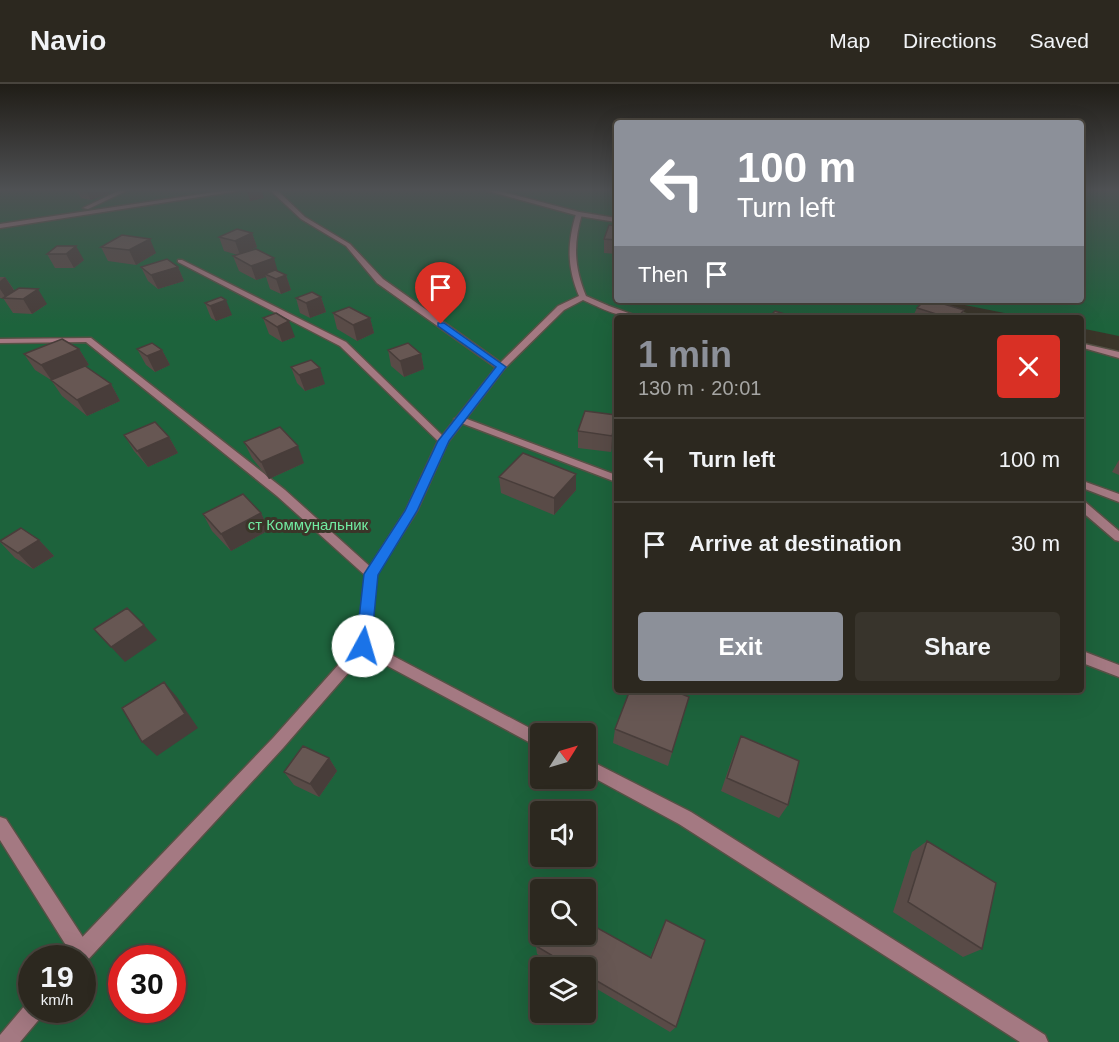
<!DOCTYPE html>
<html lang="en">
<head>
<meta charset="utf-8">
<style>
  :root { --surface:#2c281f; --page:#38342c; --text:#f1f3f6; --muted:#a6a6a4; --line:#48443d; --accent:#8c9099 }
  body { margin:0; font-family:Arial,sans-serif; background:var(--page); color:var(--text); height:100vh; display:flex; flex-direction:column; font-size:22px; white-space:nowrap }
  * { box-sizing:border-box; margin:0 }
  p { font-size:20px; color:var(--muted) }
  .icon { flex:none; width:33px; height:33px; fill:none; stroke:currentColor; stroke-width:2; stroke-linecap:round; stroke-linejoin:round }
  .map { position:relative; flex:1; overflow:hidden }
  .details { position:absolute; left:614px; top:231px; width:470px; height:378px; display:flex; flex-direction:column; background:var(--surface); border-radius:6px; box-shadow:0 6px 24px #0002,0 0 0 2px var(--line) }
  .details>* { flex:none }
  .guide { position:absolute; left:614px; top:36px; width:470px; height:183px; border-radius:6px; box-shadow:0 6px 24px #0002,0 0 0 2px var(--line); background:#8c9099; color:#fff; overflow:hidden }
  .needle { width:39px; rotate:53deg }
  .fabs { position:absolute; left:530px; top:639px; display:grid; gap:12px }
  .fabs a { display:grid; place-items:center; width:66px; height:66px; border-radius:6px; background:var(--surface); box-shadow:0 6px 24px #0002,0 0 0 2px var(--line); font-size:30px }
  .speed { position:absolute; left:18px; top:861px; display:flex; gap:12px; font-size:30px; font-weight:700; text-align:center }
  .speed>* { display:grid; place-content:center; width:78px; height:78px; border-radius:50%; background:var(--surface); box-shadow:0 6px 24px #0002,0 0 0 2px var(--line); line-height:1 }
  .speed small { font-size:15px; font-weight:400 }
  .speed .limit { border:9px solid #d22; background:#fff; color:#111 }
  .pin { position:absolute; display:grid; place-items:center; width:51px; height:51px; color:#fff; margin:-62px -26px; border-radius:50% 50% 50% 0; rotate:-45deg; box-shadow:0 0 6px #0007 }
  .pin .icon { rotate:45deg }
  .me { position:absolute; width:66px; margin:-33px; rotate:6deg; stroke-linejoin:round; filter:drop-shadow(0 0 4px #0008) }
  .turn { display:flex; align-items:center; gap:21px; height:126px; padding:0 24px; font-size:27px }
  .turn .icon { width:78px; height:78px; stroke-width:2.5 }
  .turn b { display:block; font-size:42px; line-height:51px }
  .then { display:flex; align-items:center; height:57px; padding:0 24px; background:#0003; gap:12px; font-size:22px }
  .round { display:grid; place-items:center; flex:none; width:63px; height:63px; border-radius:6px; background:var(--page) }
  .head { display:flex; align-items:center; justify-content:space-between; height:102px; padding:0 24px }
  h1 { font-size:36px; font-weight:700; line-height:45px; color:var(--accent) }
  .action { display:flex; gap:12px; margin-top:auto; padding:12px 24px }
  .action a { flex:1; height:69px; border-radius:6px; background:var(--accent); color:#fff; font-size:24px; font-weight:700; line-height:69px; text-align:center }
  .action a+a { background:var(--page); color:var(--text) }
  ul { padding:0; list-style:none }
  li { display:flex; align-items:center; gap:18px; height:84px; padding:0 24px; border-top:2px solid var(--line) }
  li div { flex:1 }
  li b { display:block; font-size:22px }
  li em { font-style:normal }
  header { display:flex; align-items:center; gap:36px; box-sizing:border-box; height:84px; padding:0 30px; background:var(--surface); border-bottom:2px solid var(--line) }
  header strong { font-size:28px }
  nav { display:flex; gap:33px; margin-inline-start:auto; font-size:21px }
  .map>svg:first-child { display:block }
  .green { fill:#1d633c; fill-rule:evenodd }
  .lines { fill:none; stroke-linecap:round; stroke-linejoin:round }
  .lane-casing { stroke:#565145; stroke-width:3 }
  .street-casing { stroke:#565145; stroke-width:3 }
  .lane { fill:#a47982; fill-rule:evenodd }
  .street { fill:#a47982; fill-rule:evenodd }
  .wall { fill:#594b47 }
  .shaded-wall { fill:#483d3a }
  .building { fill:#675753; stroke:#483d3a; stroke-width:1.5 }
  .route { fill:#1a73e8; stroke:#114b97; stroke-width:1.5 }
  .labels { text-anchor:middle; dominant-baseline:central; stroke-width:6; stroke-linejoin:round; paint-order:stroke }
  .park-label { font-size:15px; fill:#71eba1; stroke:#3b3529 }
</style>
</head>
<body>
<header>
<strong>Navio</strong>
<nav><a>Map</a><a>Directions</a><a>Saved</a></nav>
</header>
<div class="map">
<svg width="1119" height="958" viewBox="0 0 1119 958">
  <rect width="100%" height="100%" fill="#3b3529"/>
  <!-- green -->
  <path class="green" d="M 0,107 L 616,107 L 616,216 L 908,216 L 973,234 L 616,234 L 616,606 L 1080,606 L 1080,264 L 1119,275 L 1119,958 L 0,958 ZM 540,650 L 585,650 L 585,694 L 540,694 ZM 540,728 L 585,728 L 585,772 L 540,772 ZM 540,806 L 585,806 L 585,850 L 540,850 ZM 32,874 L 82,874 L 82,926 L 32,926 ZM 122,874 L 172,874 L 172,926 L 122,926 ZM 540,884 L 585,884 L 585,928 L 540,928 Z
    M 1080,107 L 1119,107 L 1119,252 L 1080,244 L 1080,234 L 1029,234 L 940,216 L 1080,216 Z"/>
  <g class="lines">
    <defs>
      <path id="lane" d="M 118,107 L 126,107 L 88,125 L 83,124 Z
        M 222,107 L 238,107 L 0,144 L 0,140 Z
        M 271,107 L 278,107 L 305,133 L 350,160 L 383,195 L 504,281 L 504,285 L 498,285 L 377,199 L 346,162 L 301,135 Z
        M 488,107 L 499,107 L 579,128 L 616,134 L 616,138 L 579,132 Z
        M 178,176 L 182,176 L 346,258 L 446,355 L 446,359 L 440,359 L 340,262 L 178,178 Z
        M 907,216 L 919,216 L 978,234 L 966,234 Z
        M 91,254 L 285,406 L 375,487 L 377,490 L 375,493 L 367,493 L 277,412 L 86,258 L 0,259 L 0,255 Z
        M 1080,259 L 1119,268 L 1119,274 L 1080,263 Z
        M 459,332 L 616,391 L 616,398 L 456,337 L 454,335 Z
        M 1080,416 L 1084,417 L 1119,447 L 1119,457 L 1115,456 L 1080,426 Z
        M 363,556 L 541,650 L 540,664 L 358,566 L 356,562 L 358,558 Z
        M 1080,566 L 1119,581 L 1119,593 L 1080,578 Z
        M 585,674 L 691,728 L 1045,951 L 1048,958 L 1020,958 L 679,740 L 585,689 Z
        M 0,733 L 6,735 L 88,861 L 90,868 L 88,875 L 82,877 L 82,874 L 74,874 L 0,756 Z"/>
      <path id="street" d="M 579,128 L 582,130 C 573,160 574,183 586,212 L 609,222 L 642,234 C 621,234 602,225 583,216 L 564,226 L 504,285 L 448,358 L 417,427 L 377,490 L 368,566 L 283,664 L 83,881 L 82,874 L 67,874 L 69,867 L 273,654 L 357,560 L 365,490 L 406,426 L 438,357 L 498,281 L 558,222 L 579,212 C 567,183 567,160 576,130 Z
        M 1080,396 L 1119,410 L 1119,418 L 1080,403 Z
        M 32,917 L 32,926 L 44,926 L 41,933 L 20,958 L 0,958 L 0,951 L 27,919 Z"/>
    </defs>
    <!-- lane casing -->
    <use href="#lane" class="lane-casing"/>
    <!-- street casing -->
    <use href="#street" class="street-casing"/>
    <!-- lane -->
    <use href="#lane" class="lane"/>
    <!-- street -->
    <use href="#street" class="street"/>
  </g>
  <!-- wall -->
  <path class="wall" d="M 77,107 L 108,107 L 109,110 L 91,116 L 81,114 Z
    M 616,142 L 616,170 L 604,169 L 604,155 Z
    M 252,149 L 257,163 L 247,168 L 278,188 L 286,191 L 291,206 L 281,210 L 270,205 L 266,193 L 256,196 L 239,187 L 233,172 L 238,171 L 224,167 L 219,153 Z
    M 57,162 L 84,176 L 74,184 L 55,184 L 47,170 Z
    M 101,163 L 156,169 L 136,181 L 108,177 Z
    M 141,183 L 178,183 L 184,197 L 158,205 L 148,197 Z
    M 0,193 L 5,193 L 15,207 L 47,220 L 32,230 L 13,229 L 3,214 L 0,214 Z
    M 321,213 L 326,228 L 310,234 L 300,229 L 296,214 Z
    M 624,216 L 647,216 L 645,220 Z
    M 205,219 L 232,231 L 216,237 L 211,234 Z
    M 917,224 L 964,226 L 961,234 L 912,234 Z
    M 333,229 L 370,234 L 374,249 L 357,257 L 337,245 Z
    M 263,234 L 295,253 L 282,258 L 269,250 Z
    M 79,265 L 89,281 L 85,282 L 111,300 L 120,317 L 87,332 L 62,312 L 51,296 L 35,286 L 24,270 Z
    M 137,265 L 162,266 L 170,281 L 155,288 L 146,281 Z
    M 388,266 L 421,270 L 424,285 L 404,293 L 391,282 Z
    M 291,283 L 325,300 L 305,307 L 297,299 Z
    M 578,347 L 616,348 L 611,368 L 578,364 Z
    M 124,351 L 169,353 L 178,369 L 148,383 L 134,367 Z
    M 244,358 L 304,379 L 269,395 L 252,374 Z
    M 1119,376 L 1119,391 L 1112,388 Z
    M 499,393 L 576,406 L 554,431 L 501,409 Z
    M 261,429 L 269,446 L 231,467 L 212,447 L 203,430 Z
    M 39,456 L 54,472 L 33,485 L 15,474 L 0,458 Z
    M 689,613 L 668,682 L 613,659 L 615,645 Z
    M 741,652 L 788,721 L 779,734 L 721,707 L 735,666 Z
    M 329,674 L 337,687 L 319,713 L 294,701 L 284,688 Z
    M 927,757 L 982,865 L 963,873 L 893,828 L 912,768 Z
    M 666,836 L 676,943 L 670,948 L 585,898 L 585,884 L 561,884 L 537,870 L 536,862 L 650,873 Z"/>
  <!-- shaded-wall -->
  <path class="shaded-wall" d="M 86,107 L 108,107 L 109,110 L 91,116 Z
    M 247,107 L 262,107 L 264,114 L 250,117 Z
    M 252,149 L 257,163 L 240,171 L 235,157 Z
    M 150,155 L 156,169 L 136,181 L 129,166 Z
    M 76,162 L 84,176 L 74,184 L 66,170 Z
    M 274,174 L 278,188 L 265,190 L 266,193 L 256,196 L 251,182 Z
    M 178,183 L 184,197 L 158,205 L 151,191 Z
    M 286,191 L 291,206 L 281,210 L 276,195 Z
    M 5,193 L 15,208 L 6,214 L 0,205 L 0,197 Z
    M 38,205 L 47,220 L 32,230 L 23,215 Z
    M 321,213 L 326,228 L 310,234 L 306,219 Z
    M 226,216 L 232,231 L 216,237 L 210,222 Z
    M 370,234 L 374,249 L 357,257 L 353,241 Z
    M 289,237 L 295,253 L 282,258 L 277,243 Z
    M 79,265 L 89,281 L 52,297 L 41,281 Z
    M 162,266 L 170,281 L 155,288 L 147,272 Z
    M 421,270 L 424,285 L 404,293 L 400,277 Z
    M 320,284 L 325,300 L 305,307 L 299,291 Z
    M 111,300 L 120,317 L 87,332 L 77,316 Z
    M 616,336 L 616,348 L 611,368 L 612,352 Z
    M 169,353 L 178,369 L 148,383 L 137,367 Z
    M 298,362 L 304,379 L 269,395 L 261,378 Z
    M 576,390 L 576,406 L 554,431 L 554,414 Z
    M 261,429 L 269,446 L 231,467 L 221,450 Z
    M 39,456 L 54,472 L 33,485 L 18,469 Z
    M 144,541 L 157,556 L 125,578 L 111,563 Z
    M 164,598 L 177,613 L 198,644 L 157,672 L 142,658 Z
    M 329,674 L 337,687 L 319,713 L 310,700 Z"/>
  <!-- building -->
  <path class="building" d="M 609,141 L 616,142 L 616,156 L 604,155 Z
    M 237,145 L 252,149 L 235,157 L 219,153 Z
    M 122,151 L 150,155 L 129,166 L 101,163 Z
    M 57,162 L 76,162 L 66,170 L 47,170 Z
    M 256,165 L 274,174 L 251,182 L 233,172 Z
    M 167,175 L 178,183 L 151,191 L 141,183 Z
    M 275,186 L 286,191 L 276,195 L 265,190 Z
    M 19,204 L 38,205 L 23,215 L 3,214 Z
    M 312,208 L 321,213 L 306,219 L 296,214 Z
    M 221,213 L 226,216 L 210,222 L 205,219 Z
    M 925,216 L 930,216 L 964,226 L 957,234 L 949,234 L 917,224 Z
    M 349,223 L 370,234 L 353,241 L 333,229 Z
    M 775,227 L 797,234 L 768,234 Z
    M 276,229 L 289,237 L 277,243 L 263,234 Z
    M 62,255 L 79,265 L 41,281 L 24,270 Z
    M 152,259 L 162,266 L 147,272 L 137,265 Z
    M 408,259 L 421,270 L 400,277 L 388,266 Z
    M 311,276 L 320,284 L 299,291 L 291,283 Z
    M 85,282 L 111,300 L 77,316 L 51,296 Z
    M 585,327 L 616,331 L 616,336 L 612,352 L 578,347 Z
    M 155,338 L 169,353 L 137,367 L 124,351 Z
    M 280,343 L 298,362 L 261,378 L 244,358 Z
    M 523,369 L 576,390 L 554,414 L 499,393 Z
    M 243,410 L 261,429 L 221,450 L 203,430 Z
    M 21,444 L 39,456 L 18,469 L 0,457 Z
    M 127,524 L 144,541 L 111,563 L 94,545 Z
    M 164,598 L 185,630 L 142,658 L 122,624 Z
    M 630,606 L 672,606 L 689,613 L 672,668 L 615,645 Z
    M 741,652 L 799,677 L 788,721 L 727,694 Z
    M 303,662 L 329,674 L 310,700 L 284,688 Z
    M 927,757 L 996,799 L 982,865 L 908,818 Z
    M 666,836 L 705,856 L 676,943 L 585,890 L 585,884 L 573,884 L 536,862 L 542,850 L 585,850 L 585,837 L 651,874 Z"/>
  <!-- sky -->
  <linearGradient id="sky" x2="0" y2="1"><stop stop-color="#201d17"/><stop offset="0.44" stop-color="#4f5154"/><stop offset="1" stop-color="#4f5154" stop-opacity="0"/></linearGradient>
  <rect width="1119" height="241" fill="url(#sky)"/>
  <!-- route -->
  <path class="route" d="M 438,239 L 444,239 L 506,283 L 449,357 L 417,427 L 378,491 L 371,562 L 369,567 L 363,569 L 358,567 L 356,562 L 364,490 L 405,427 L 438,357 L 496,283 L 438,242 Z"/>
  <g class="labels">
    <!-- park labels -->
    <g class="park-label">
      <text x="308" y="440">ст Коммунальник</text>
    </g>
  </g>
</svg>
<div class="fabs">
<a><svg class="needle" viewBox="-14 -14 28 28"><path d="M0-13l5 13h-10z" fill="#e53935"/><path d="M0 13l5-13h-10z" fill="#a6a6a4"/></svg></a>
<a><svg class="icon" aria-label="sound" viewBox="0 0 24 24"><path d="M4 9h4l5-4v14l-5-4H4zM17 9q2 3 0 6"/></svg></a>
<a><svg class="icon" aria-label="search" viewBox="0 0 24 24"><circle cx="10" cy="10" r="6"/><path d="M15 15l6 6"/></svg></a>
<a><svg class="icon" aria-label="layers" viewBox="0 0 24 24"><path d="M12 4l9 5-9 5-9-5zM3 14l9 5 9-5"/></svg></a>
</div>
<div class="speed"><div>19<small>km/h</small></div><div class="limit">30</div></div>
<div class="pin" style="left:441px;top:240px;background:#d93025"><svg class="icon" aria-label="arrive" viewBox="0 0 24 24"><path d="M6 21V4h12l-3 4 3 4H6"/></svg></div>
<svg class="me" style="left:363px;top:562px" viewBox="-20 -20 40 40"><circle r="19" fill="#fff"/><path d="M0-13L10 11 0 6-10 11z" fill="#1a73e8"/></svg>
<div class="guide">
<div class="turn"><svg class="icon" aria-label="left" viewBox="0 0 24 24"><path d="M17 20v-9H6M10 6l-5 5 5 5"/></svg><div><b>100 m</b>Turn left</div></div>
<div class="then">Then<svg class="icon" aria-label="arrive" viewBox="0 0 24 24"><path d="M6 21V4h12l-3 4 3 4H6"/></svg></div>
</div>
<section class="details">
<div class="head"><div><h1>1 min</h1><p>130 m · 20:01</p></div><a class="round" style="background:#d93025;color:#fff"><svg class="icon" aria-label="close" viewBox="0 0 24 24"><path d="M6 6l12 12M18 6L6 18"/></svg></a></div>
<ul>
<li><svg class="icon" aria-label="left" viewBox="0 0 24 24"><path d="M17 20v-9H6M10 6l-5 5 5 5"/></svg><div><b>Turn left</b></div><em>100 m</em></li>
<li><svg class="icon" aria-label="arrive" viewBox="0 0 24 24"><path d="M6 21V4h12l-3 4 3 4H6"/></svg><div><b>Arrive at destination</b></div><em>30 m</em></li>
</ul>
<div class="action"><a>Exit</a><a>Share</a></div>
</section>
</div>
</body>
</html>
